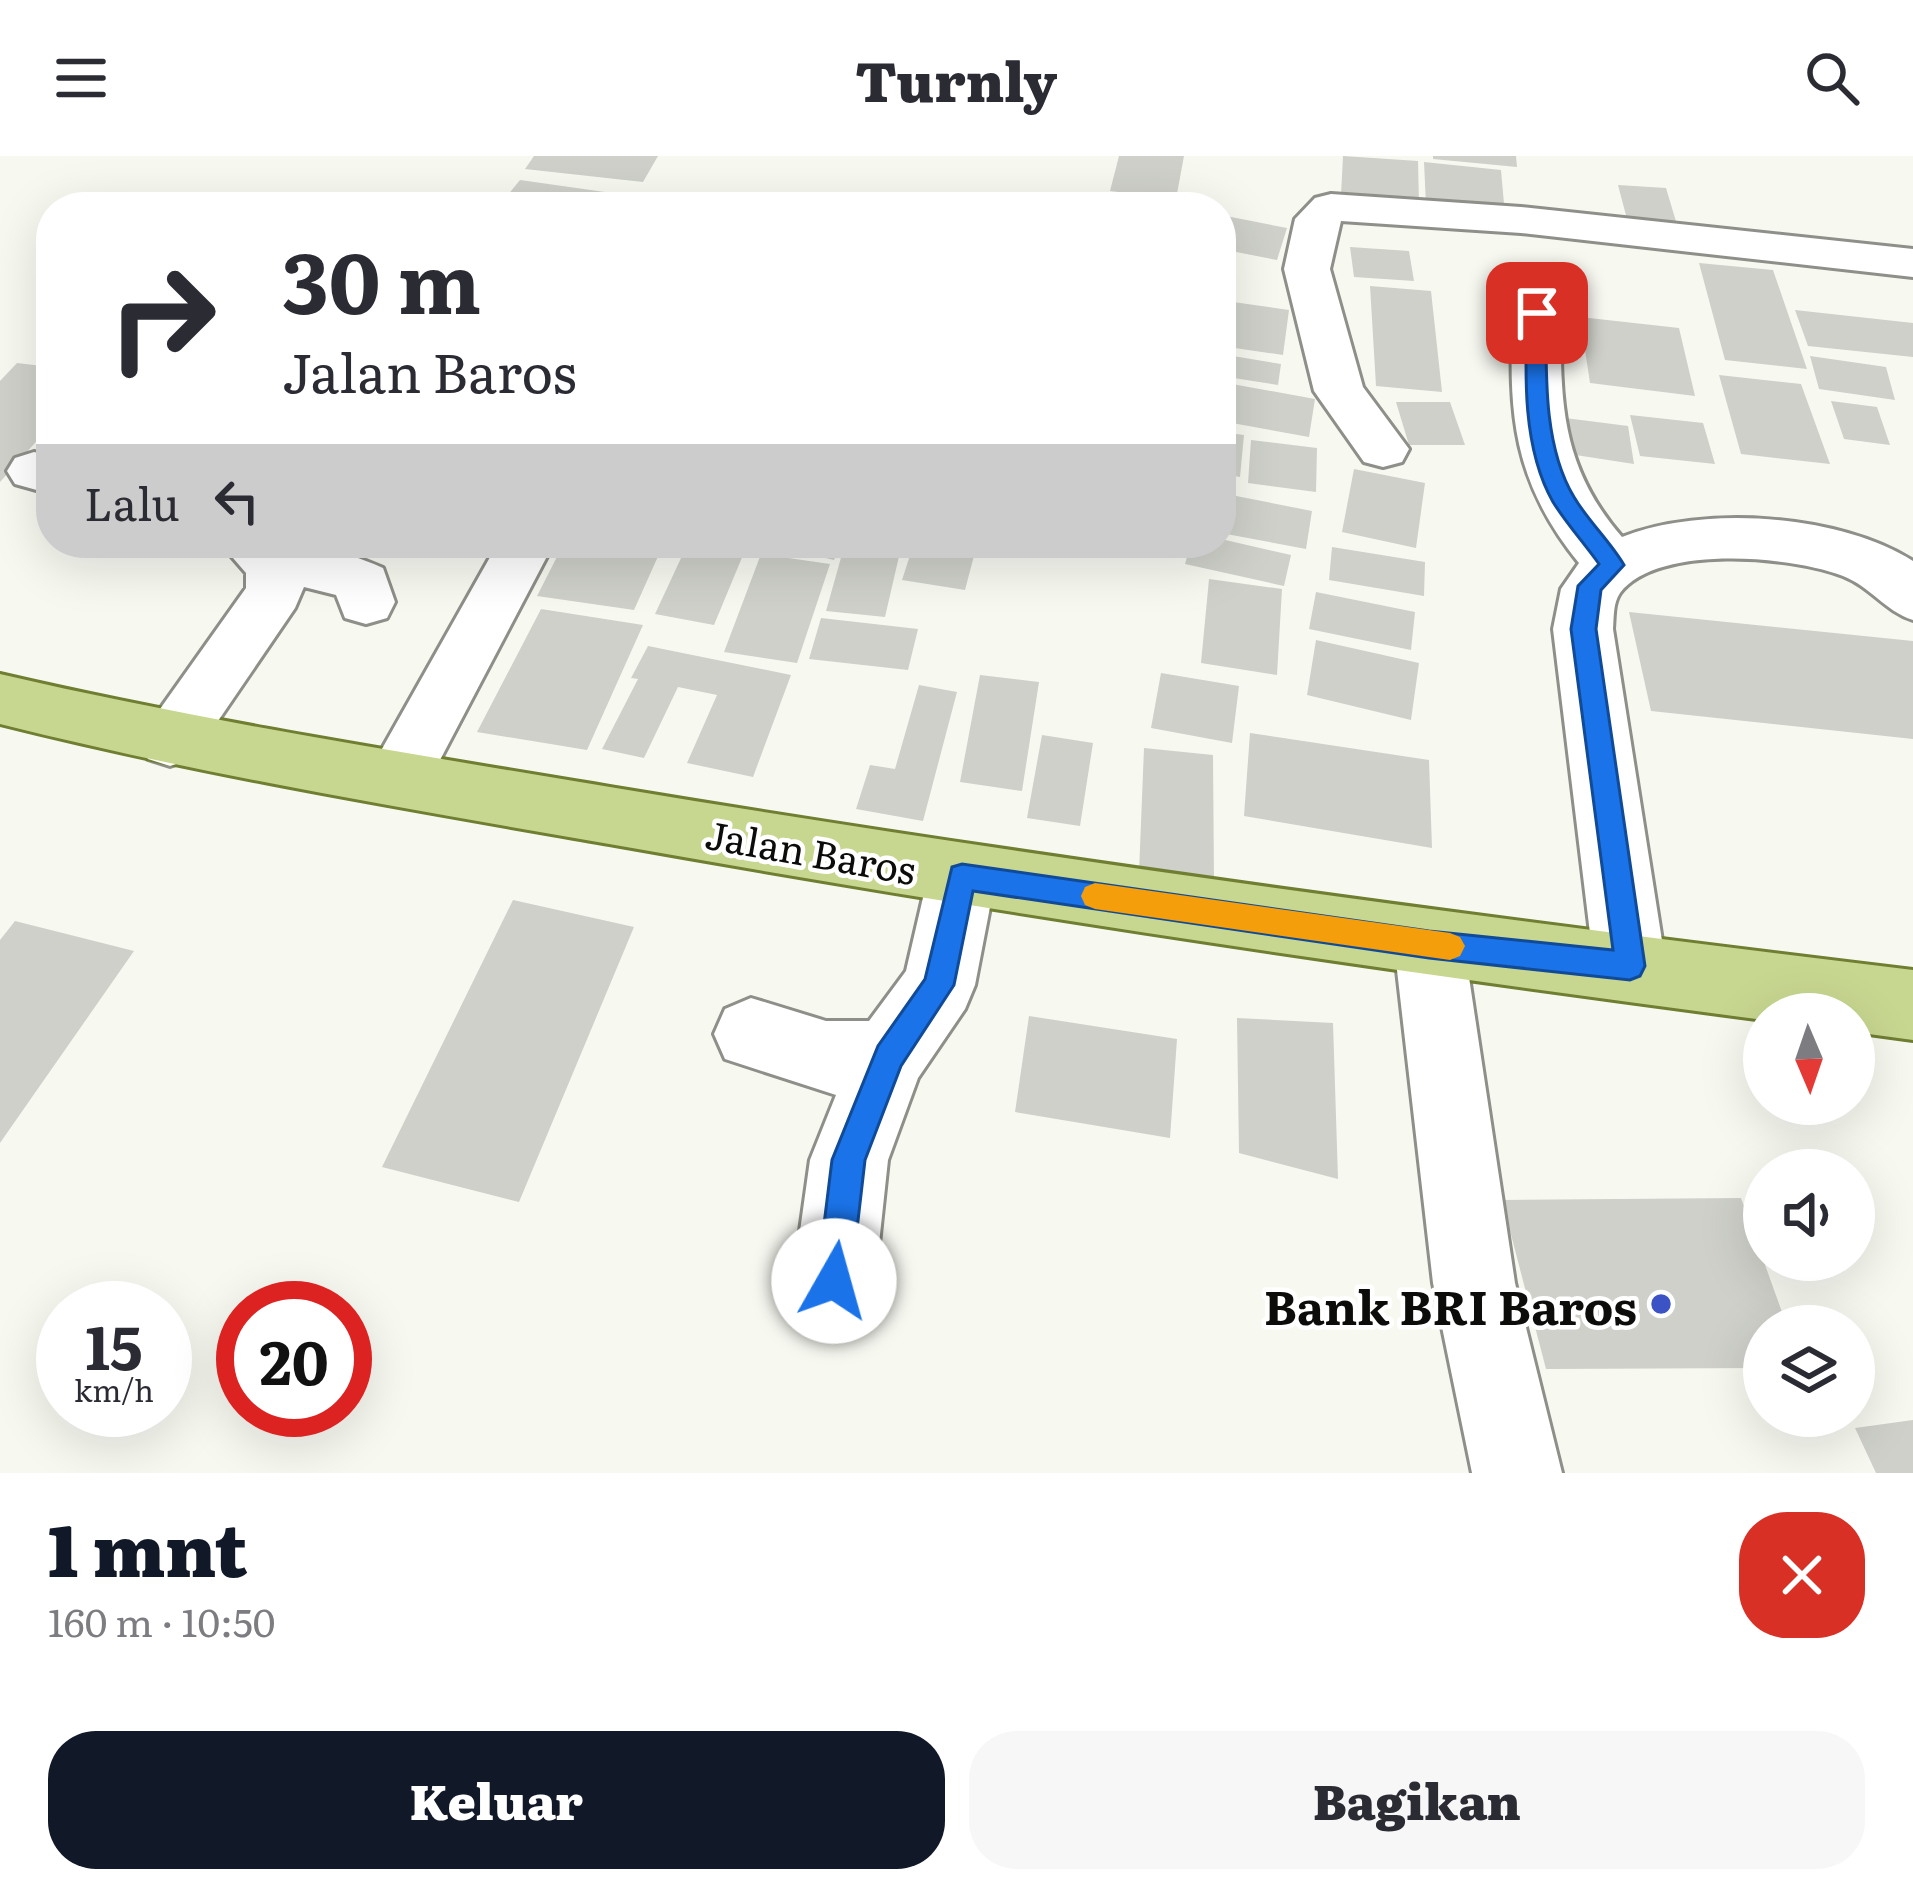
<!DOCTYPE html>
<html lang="id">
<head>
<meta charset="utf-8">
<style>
  :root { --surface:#fff; --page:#f7f7f7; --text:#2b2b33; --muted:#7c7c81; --accent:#111827 }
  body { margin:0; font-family:Literata,serif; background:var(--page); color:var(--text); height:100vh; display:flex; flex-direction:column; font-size:45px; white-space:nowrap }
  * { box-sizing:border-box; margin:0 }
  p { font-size:39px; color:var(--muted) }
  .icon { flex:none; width:66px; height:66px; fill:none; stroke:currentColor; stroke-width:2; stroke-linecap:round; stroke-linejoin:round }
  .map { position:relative; height:1317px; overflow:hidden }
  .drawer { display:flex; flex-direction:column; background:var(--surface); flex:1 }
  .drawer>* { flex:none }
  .guide { position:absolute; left:36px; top:36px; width:1200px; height:366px; border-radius:48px; box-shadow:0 12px 48px #0002; background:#fff; color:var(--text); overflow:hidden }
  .needle { width:78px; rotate:178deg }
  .controls { position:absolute; left:1743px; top:837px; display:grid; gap:24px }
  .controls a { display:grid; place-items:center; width:132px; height:132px; border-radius:50%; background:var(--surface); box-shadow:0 12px 48px #0002; font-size:60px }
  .speed { position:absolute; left:36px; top:1125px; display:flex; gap:24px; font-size:60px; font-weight:700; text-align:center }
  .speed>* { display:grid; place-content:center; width:156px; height:156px; border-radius:50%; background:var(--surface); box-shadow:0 12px 48px #0002; line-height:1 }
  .speed small { font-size:30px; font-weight:400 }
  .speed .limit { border:18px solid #d22; background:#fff; color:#111 }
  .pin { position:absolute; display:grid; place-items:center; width:102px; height:102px; color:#fff; margin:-51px; border-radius:24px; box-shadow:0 6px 18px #0006 }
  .me { position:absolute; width:132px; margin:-66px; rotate:7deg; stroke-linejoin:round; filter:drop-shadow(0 0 9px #0008) }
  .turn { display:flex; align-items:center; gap:42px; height:252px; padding:0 48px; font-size:54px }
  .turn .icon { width:156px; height:156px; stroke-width:2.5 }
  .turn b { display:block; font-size:84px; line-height:102px }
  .then { display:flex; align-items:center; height:114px; padding:0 48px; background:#0003; gap:24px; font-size:45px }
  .round { display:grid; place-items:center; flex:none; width:126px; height:126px; border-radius:48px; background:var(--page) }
  .head { display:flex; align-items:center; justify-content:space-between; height:204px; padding:0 48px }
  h1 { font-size:72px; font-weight:800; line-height:90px; color:var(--accent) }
  .button { display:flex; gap:24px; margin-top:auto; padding:24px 48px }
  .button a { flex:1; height:138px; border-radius:48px; background:var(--accent); color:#fff; font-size:48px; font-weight:800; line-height:138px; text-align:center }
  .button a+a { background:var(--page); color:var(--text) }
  header { display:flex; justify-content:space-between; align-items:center; height:156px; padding:0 48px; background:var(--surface); font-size:54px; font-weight:800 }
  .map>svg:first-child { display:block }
  .building { fill:#ced0c9 }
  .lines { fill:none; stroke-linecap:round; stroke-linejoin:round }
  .minor-casing { stroke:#8d8f88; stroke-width:6 }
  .major-casing { stroke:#6f7e31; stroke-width:6 }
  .minor { fill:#fff; fill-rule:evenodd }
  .major { fill:#c8d790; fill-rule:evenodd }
  .route { fill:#1a73e8; stroke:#114b97; stroke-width:3 }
  .slow { fill:#f59e0b }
  .poi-dot { fill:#3b53c5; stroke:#fff; stroke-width:4.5 }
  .labels { text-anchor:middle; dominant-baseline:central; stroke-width:9; stroke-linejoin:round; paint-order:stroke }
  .street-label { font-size:39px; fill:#0c0c0a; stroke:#fff }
  .near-poi-label { font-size:48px; font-weight:bold; fill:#0c0c0a; stroke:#fff; text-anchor:end }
</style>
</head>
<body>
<header><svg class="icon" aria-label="menu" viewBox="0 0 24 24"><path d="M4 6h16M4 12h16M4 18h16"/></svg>Turnly<svg class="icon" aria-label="search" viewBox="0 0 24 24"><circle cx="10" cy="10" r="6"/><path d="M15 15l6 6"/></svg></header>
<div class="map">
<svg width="1913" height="1317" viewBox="0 0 1913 1317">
  <rect width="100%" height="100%" fill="#f7f9f1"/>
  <!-- building -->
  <path class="building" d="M 534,0 L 658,0 L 643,26 L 525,13 Z
    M 1119,0 L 1184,0 L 1176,43 L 1110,35 Z
    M 1343,0 L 1418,5 L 1419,48 L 1341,39 Z
    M 1433,0 L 1516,0 L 1517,11 L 1433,3 Z
    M 1424,6 L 1501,14 L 1505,59 L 1426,50 Z
    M 520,24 L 619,38 L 610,51 L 498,51 Z
    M 1618,29 L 1666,32 L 1678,72 L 1628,67 Z
    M 1108,37 L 1180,48 L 1180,51 L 1103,51 Z
    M 1221,59 L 1287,72 L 1277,104 L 1221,93 Z
    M 1350,91 L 1409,95 L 1414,125 L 1354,121 Z
    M 1699,107 L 1773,114 L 1807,213 L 1725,204 Z
    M 1370,130 L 1431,135 L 1442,236 L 1376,230 Z
    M 1226,145 L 1289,154 L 1283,199 L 1221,190 Z
    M 1795,154 L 1913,167 L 1913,201 L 1808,190 Z
    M 1580,161 L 1679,172 L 1695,240 L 1590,227 Z
    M 1221,198 L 1281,208 L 1278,229 L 1221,220 Z
    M 1810,200 L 1886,211 L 1895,244 L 1819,233 Z
    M 17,207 L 51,211 L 51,269 L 0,326 L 0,225 Z
    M 1719,219 L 1801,228 L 1830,308 L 1741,298 Z
    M 1221,226 L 1315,243 L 1309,281 L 1221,265 Z
    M 1831,245 L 1877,251 L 1890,289 L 1844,283 Z
    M 1396,246 L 1450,246 L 1465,289 L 1409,289 Z
    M 1630,259 L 1703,267 L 1715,308 L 1640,300 Z
    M 1565,262 L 1628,270 L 1634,308 L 1569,298 Z
    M 1221,276 L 1244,279 L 1240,321 L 1221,318 Z
    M 1251,284 L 1317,292 L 1316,336 L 1248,327 Z
    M 1354,313 L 1425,327 L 1416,392 L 1342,376 Z
    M 1221,337 L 1312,355 L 1306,393 L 1221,377 Z
    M 1221,383 L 1291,399 L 1284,430 L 1185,408 L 1191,387 Z
    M 564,387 L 664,387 L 634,454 L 537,440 Z
    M 688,387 L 748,387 L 714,469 L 655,458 Z
    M 762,387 L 841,387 L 834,404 Z
    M 914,387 L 975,396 L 965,434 L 902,424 Z
    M 844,391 L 900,396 L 885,461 L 826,455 Z
    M 1332,391 L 1425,406 L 1424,440 L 1329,424 Z
    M 761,398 L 830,408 L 797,507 L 724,496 Z
    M 1209,423 L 1282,433 L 1277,519 L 1201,507 Z
    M 1316,436 L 1415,456 L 1411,494 L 1309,473 Z
    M 541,453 L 643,469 L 587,594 L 477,576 Z
    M 1629,456 L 1913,485 L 1913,583 L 1651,555 Z
    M 821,462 L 918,473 L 908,514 L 809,503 Z
    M 1316,484 L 1419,507 L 1411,564 L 1307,539 Z
    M 648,490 L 791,519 L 753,621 L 687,607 L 717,539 L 678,531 L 644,602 L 602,593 L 638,523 L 631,522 Z
    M 1161,517 L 1239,530 L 1232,587 L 1151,572 Z
    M 980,519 L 1039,526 L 1022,635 L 960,626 Z
    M 919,529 L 957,536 L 923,665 L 856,653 L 870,609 L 895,613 Z
    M 1250,577 L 1429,604 L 1432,692 L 1244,660 Z
    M 1042,579 L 1093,587 L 1080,670 L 1027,662 Z
    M 1144,592 L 1213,599 L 1214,724 L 1139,717 Z
    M 513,744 L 634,771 L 519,1046 L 382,1011 Z
    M 15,765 L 134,795 L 0,987 L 0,784 Z
    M 1029,860 L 1177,883 L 1170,982 L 1015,956 Z
    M 1237,862 L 1333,867 L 1338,1023 L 1239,997 Z
    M 1741,1042 L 1787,1170 L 1764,1170 L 1764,1212 L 1546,1213 L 1502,1044 Z
    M 1913,1264 L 1913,1317 L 1876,1317 L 1855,1272 Z"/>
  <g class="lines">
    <defs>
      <path id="minor" d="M 1331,38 L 1521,51 L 1913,93 L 1913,121 L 1521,77 L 1341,65 L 1330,113 L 1363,231 L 1409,293 L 1402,306 L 1383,311 L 1364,306 L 1314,235 L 1284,113 L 1295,63 L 1315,42 Z
        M 1537,142 L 1554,146 L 1561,157 C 1560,246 1561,311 1622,381 C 1703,349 1839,358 1913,405 L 1913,464 C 1885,455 1871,431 1843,420 C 1792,400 1657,388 1620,437 C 1613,447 1614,461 1613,473 L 1666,810 L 1655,834 L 1630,844 L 1605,834 L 1594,810 L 1553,473 L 1561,433 L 1579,407 C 1513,326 1508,258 1513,157 L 1520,146 Z
        M 34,296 L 51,300 L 51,338 L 15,328 L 7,315 L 15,302 Z
        M 220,387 C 284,387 323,385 383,412 L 395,446 L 387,462 L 366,468 L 345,462 L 336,439 L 304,431 L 295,452 L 192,603 L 170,610 L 148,603 L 138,584 L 246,432 L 246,417 Z
        M 498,387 L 554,387 L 420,642 L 397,650 L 374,642 L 365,623 Z
        M 962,689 L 986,698 L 996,720 L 975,829 L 965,853 L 918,922 L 888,1004 L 875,1125 L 863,1154 L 834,1166 L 805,1154 L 793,1125 L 810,1004 L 836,939 L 725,903 L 714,878 L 725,853 L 751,842 L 826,865 L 869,865 L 906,815 L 928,720 L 938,698 Z
        M 1429,755 L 1454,765 L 1464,788 L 1515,1127 L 1562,1317 L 1472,1317 L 1433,1127 L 1394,788 L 1404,765 Z"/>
      <path id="major" d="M 0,518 C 206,566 413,598 622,633 C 1051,704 1481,762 1913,814 L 1913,884 L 1854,876 L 1854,858 L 1764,858 L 1764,864 C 1379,814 997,757 615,689 C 409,653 203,619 0,568 Z"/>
    </defs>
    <!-- minor casing -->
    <use href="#minor" class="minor-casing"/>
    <!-- major casing -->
    <use href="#major" class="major-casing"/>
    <!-- minor -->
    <use href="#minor" class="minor"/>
    <!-- major -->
    <use href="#major" class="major"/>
  </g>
  <!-- route -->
  <path class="route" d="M 1537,151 L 1546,157 C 1546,215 1543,290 1574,341 C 1588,365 1610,385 1624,409 L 1601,434 L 1596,473 L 1645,810 L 1640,820 L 1630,824 L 1429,802 L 973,735 L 954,829 L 901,910 L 865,1004 L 851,1125 L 846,1137 L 834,1142 L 822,1137 L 817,1125 L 832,1004 L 878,890 L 925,823 L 952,711 L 962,708 L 1429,775 L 1613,794 L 1571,473 L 1578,430 L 1599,408 C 1584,387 1566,367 1553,346 C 1522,292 1525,217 1527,157 Z"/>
  <!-- slow -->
  <path class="slow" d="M 1095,727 L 1450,777 L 1460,781 L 1465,790 L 1460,800 L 1450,804 L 1095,753 L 1085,749 L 1081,740 L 1085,731 Z"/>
  <!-- markers -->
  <circle class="poi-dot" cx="1661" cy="1148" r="12"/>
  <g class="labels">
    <!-- street labels -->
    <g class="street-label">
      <text transform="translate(811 694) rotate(10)">Jalan Baros</text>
    </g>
    <!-- near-poi labels -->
    <g class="near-poi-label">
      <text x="1637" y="1148">Bank BRI Baros</text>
    </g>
  </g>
</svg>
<div class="controls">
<a><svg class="needle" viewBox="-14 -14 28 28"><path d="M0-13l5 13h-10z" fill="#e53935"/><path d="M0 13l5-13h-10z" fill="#7c7c81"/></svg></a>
<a><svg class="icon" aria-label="sound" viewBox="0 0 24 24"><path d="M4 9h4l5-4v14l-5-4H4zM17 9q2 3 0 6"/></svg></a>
<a><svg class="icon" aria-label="layers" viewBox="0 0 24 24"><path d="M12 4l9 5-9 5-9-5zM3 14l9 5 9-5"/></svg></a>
</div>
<div class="speed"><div>15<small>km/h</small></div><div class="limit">20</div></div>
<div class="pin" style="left:1537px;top:157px;background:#d93025"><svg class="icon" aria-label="arrive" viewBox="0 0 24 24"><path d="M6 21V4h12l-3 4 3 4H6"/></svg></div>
<svg class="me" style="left:834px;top:1125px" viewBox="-20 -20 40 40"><circle r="19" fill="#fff"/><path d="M0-13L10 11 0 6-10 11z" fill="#1a73e8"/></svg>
<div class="guide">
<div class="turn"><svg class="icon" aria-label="right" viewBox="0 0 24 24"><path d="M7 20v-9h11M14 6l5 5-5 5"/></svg><div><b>30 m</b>Jalan Baros</div></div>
<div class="then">Lalu<svg class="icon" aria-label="left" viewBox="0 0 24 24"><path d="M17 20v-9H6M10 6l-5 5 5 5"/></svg></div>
</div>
</div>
<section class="drawer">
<div class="head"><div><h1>1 mnt</h1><p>160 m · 10:50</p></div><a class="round" style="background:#d93025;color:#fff"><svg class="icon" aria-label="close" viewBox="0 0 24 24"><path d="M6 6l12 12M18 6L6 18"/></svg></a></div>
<div class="button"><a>Keluar</a><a>Bagikan</a></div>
</section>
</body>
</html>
